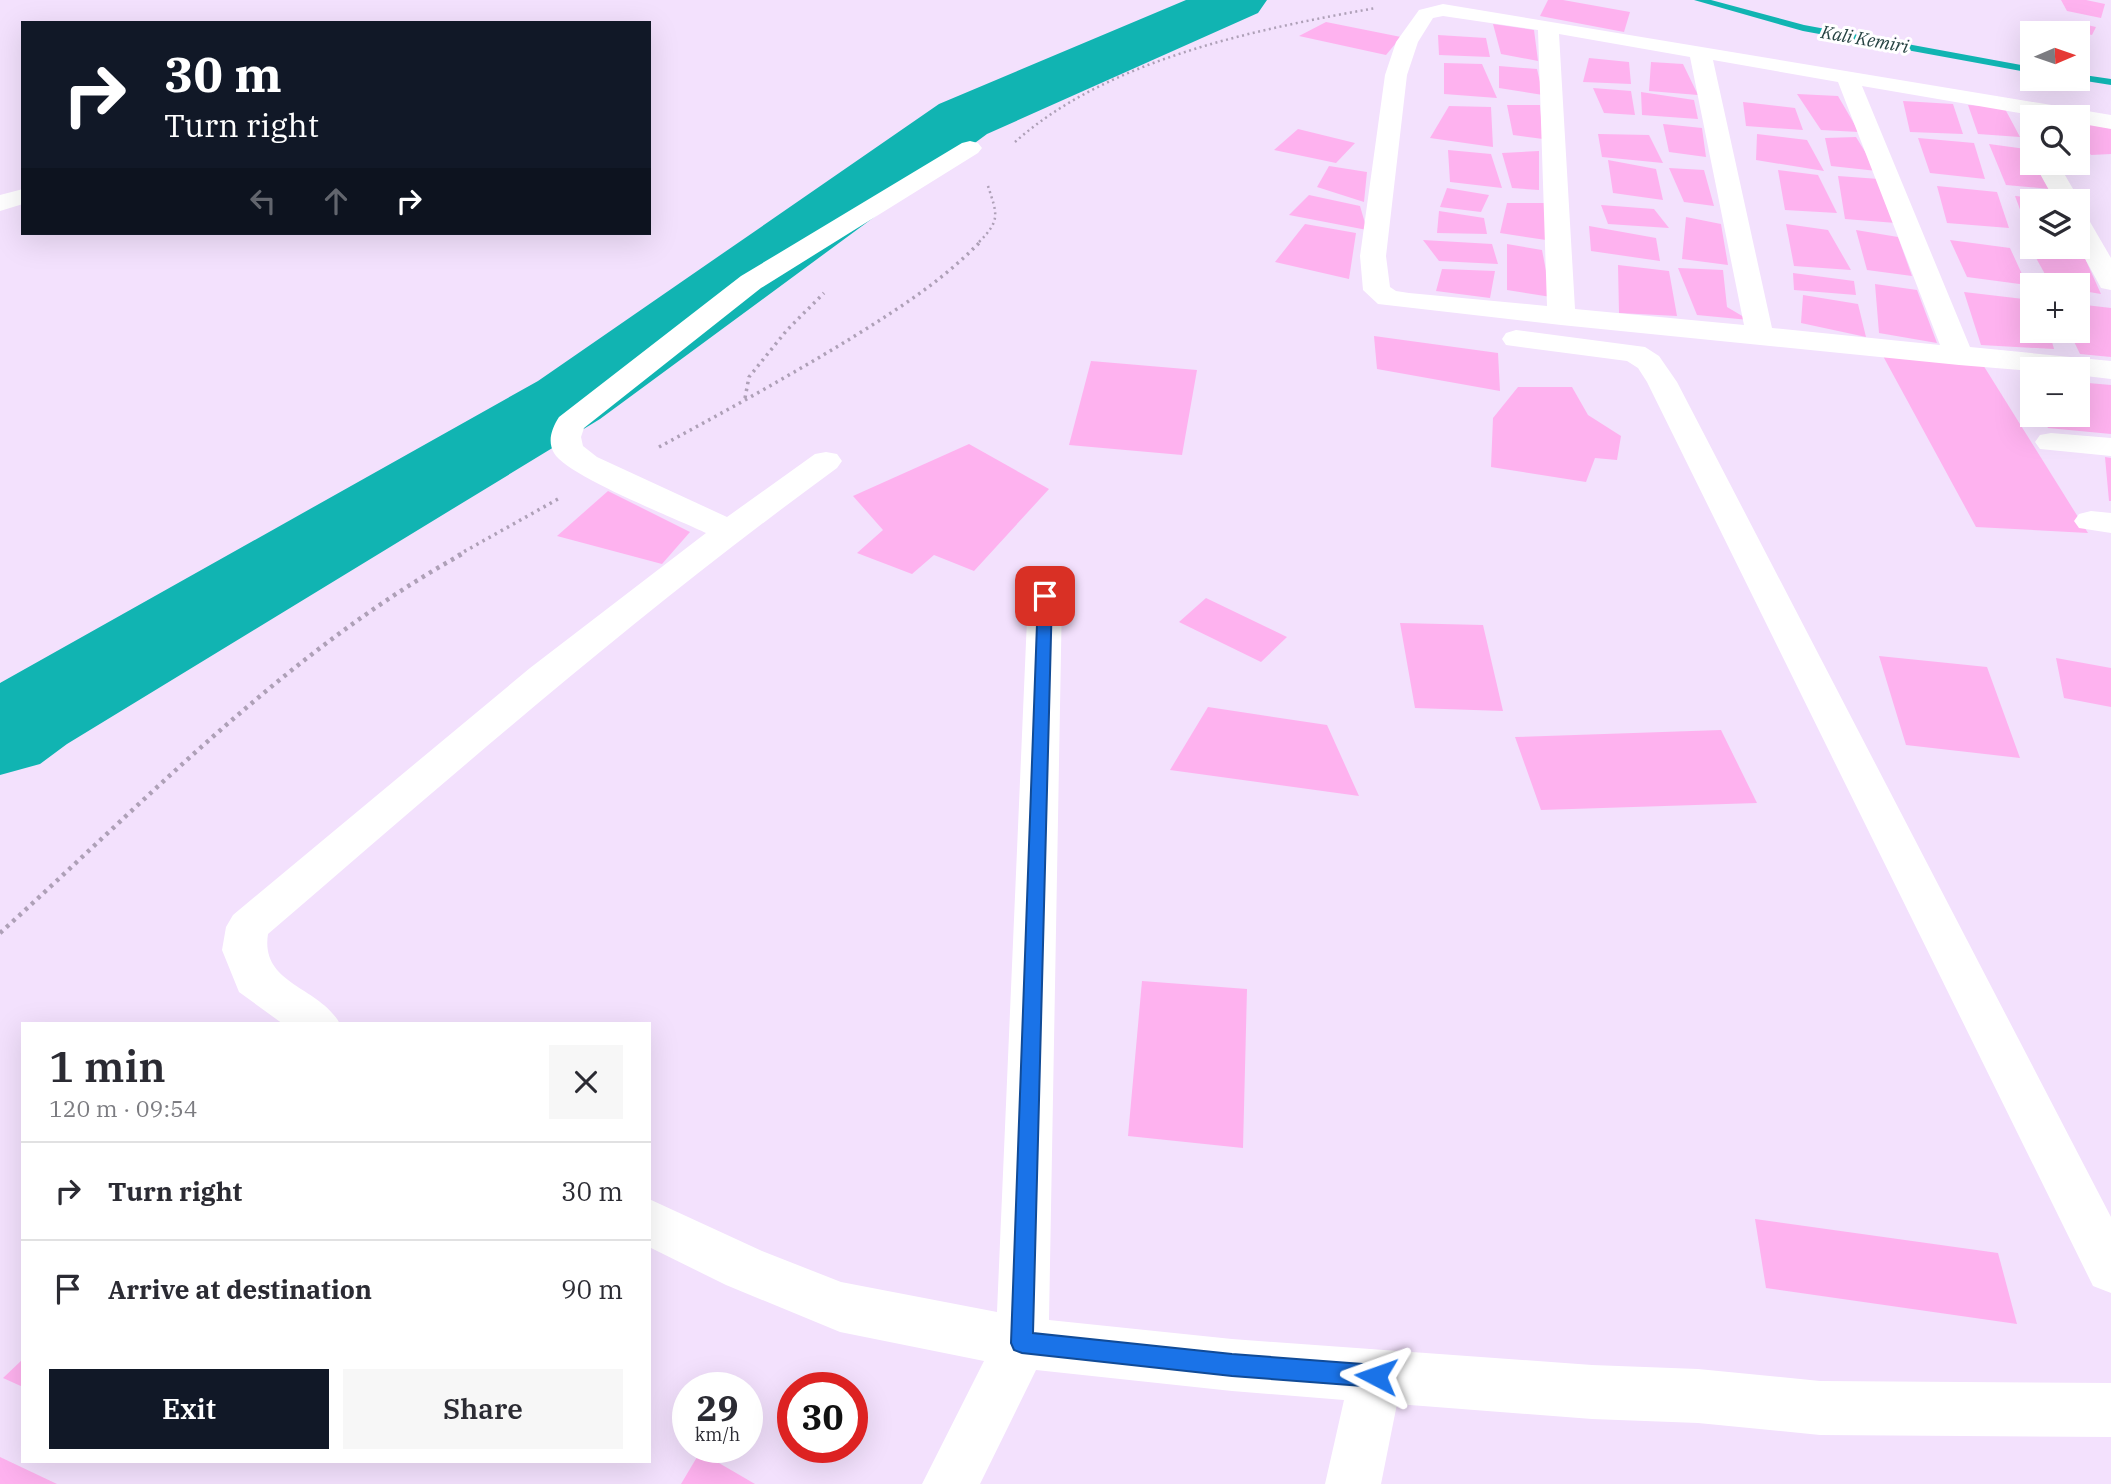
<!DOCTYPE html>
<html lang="en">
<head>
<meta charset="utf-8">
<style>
  :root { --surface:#fff; --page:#f7f7f7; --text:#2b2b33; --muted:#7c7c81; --line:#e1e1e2; --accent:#111827 }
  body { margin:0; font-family:"IBM Plex Serif",serif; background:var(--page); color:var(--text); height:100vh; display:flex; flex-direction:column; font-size:26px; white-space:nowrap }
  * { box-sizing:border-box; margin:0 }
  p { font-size:23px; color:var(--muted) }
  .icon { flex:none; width:38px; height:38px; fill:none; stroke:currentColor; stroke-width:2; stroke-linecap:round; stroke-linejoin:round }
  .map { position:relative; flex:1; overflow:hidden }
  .drawer { position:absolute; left:21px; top:1022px; width:630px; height:441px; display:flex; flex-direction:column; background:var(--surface); border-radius:0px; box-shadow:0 7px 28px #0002 }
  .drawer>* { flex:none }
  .banner { position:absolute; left:21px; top:21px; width:630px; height:214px; border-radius:0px; box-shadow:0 7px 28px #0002; background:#111827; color:#fff; overflow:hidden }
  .needle { width:46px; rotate:88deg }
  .fabs { position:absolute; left:2020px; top:21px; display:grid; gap:14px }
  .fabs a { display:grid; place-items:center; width:70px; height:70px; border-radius:0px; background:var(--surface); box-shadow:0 7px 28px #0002; font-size:35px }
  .speed { position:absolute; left:672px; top:1372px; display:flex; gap:14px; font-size:35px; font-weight:700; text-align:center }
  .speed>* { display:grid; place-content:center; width:91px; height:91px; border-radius:50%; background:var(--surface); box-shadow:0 7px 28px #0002; line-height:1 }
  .speed small { font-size:18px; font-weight:400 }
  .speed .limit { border:10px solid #d22; background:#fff; color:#111 }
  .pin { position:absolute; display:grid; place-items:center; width:60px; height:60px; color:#fff; margin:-30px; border-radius:14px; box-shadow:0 4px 10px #0006 }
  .me { position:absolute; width:77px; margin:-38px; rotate:274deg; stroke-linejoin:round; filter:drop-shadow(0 0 5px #0008) }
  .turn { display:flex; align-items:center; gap:24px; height:147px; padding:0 28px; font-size:32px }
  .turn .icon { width:91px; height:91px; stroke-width:2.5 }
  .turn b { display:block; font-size:49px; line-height:60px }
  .lanes { display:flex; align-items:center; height:66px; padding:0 28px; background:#0003; justify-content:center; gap:35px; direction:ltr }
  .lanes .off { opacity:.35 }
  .round { display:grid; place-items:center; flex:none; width:74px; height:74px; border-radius:0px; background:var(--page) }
  .headline { display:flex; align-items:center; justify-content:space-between; height:119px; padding:0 28px }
  h1 { font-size:42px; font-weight:600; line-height:52px }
  .button { display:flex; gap:14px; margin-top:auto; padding:14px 28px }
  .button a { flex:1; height:80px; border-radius:0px; background:var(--accent); color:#fff; font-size:28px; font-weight:600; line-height:80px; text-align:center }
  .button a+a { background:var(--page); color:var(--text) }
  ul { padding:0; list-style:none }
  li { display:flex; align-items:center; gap:21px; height:98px; padding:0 28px; border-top:2px solid var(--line) }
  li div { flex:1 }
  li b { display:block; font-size:26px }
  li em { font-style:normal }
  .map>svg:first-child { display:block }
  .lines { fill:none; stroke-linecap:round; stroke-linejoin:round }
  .stream { fill:#11b4b2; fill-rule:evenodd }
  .river { fill:#11b4b2; fill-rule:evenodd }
  .building { fill:#feb2ef }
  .path-far2 { stroke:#aea0b7; stroke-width:2.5; stroke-dasharray:2 3.5; stroke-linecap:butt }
  .path-far1 { stroke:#aea0b7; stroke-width:3.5; stroke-dasharray:2.5 4.5; stroke-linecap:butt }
  .path { stroke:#aea0b7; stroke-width:4.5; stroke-dasharray:3.5 5; stroke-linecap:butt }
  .minor { fill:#fff; fill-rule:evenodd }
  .route { fill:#1a73e8; stroke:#114b97; stroke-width:2 }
  .labels { text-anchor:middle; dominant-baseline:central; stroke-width:6; stroke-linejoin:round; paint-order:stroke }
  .far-water-label { font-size:18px; font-style:italic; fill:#264342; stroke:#fff }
</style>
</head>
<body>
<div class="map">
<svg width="2111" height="1484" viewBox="0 0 2111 1484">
  <rect width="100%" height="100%" fill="#f3e1fd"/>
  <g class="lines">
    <!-- stream -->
    <path class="stream" d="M 1694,0 L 1711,0 L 1804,25 L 2032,67 L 2032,73 L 1803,31 Z
      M 2077,74 L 2111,79 L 2111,85 L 2073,79 L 2077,79 Z"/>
    <!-- river -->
    <path class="river" d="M 1186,0 L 1267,0 L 1258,13 L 987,134 L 600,419 L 67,744 L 40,764 L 0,775 L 0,683 L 538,381 L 939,104 Z"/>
  </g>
  <!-- building -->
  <path class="building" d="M 1548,0 L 1563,0 L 1630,12 L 1624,32 L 1540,16 Z
    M 2061,0 L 2086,0 L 2105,4 L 2101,18 L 2067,11 Z
    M 1326,22 L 1401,37 L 1386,55 L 1299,36 Z
    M 2074,22 L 2096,27 L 2092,35 L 2067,29 Z
    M 1493,24 L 1534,30 L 1538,61 L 1501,54 Z
    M 1438,35 L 1486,38 L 1490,57 L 1439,55 Z
    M 1589,58 L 1629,62 L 1631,84 L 1583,82 Z
    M 1651,62 L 1683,64 L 1698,95 L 1649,91 Z
    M 1444,63 L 1482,64 L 1497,98 L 1444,94 Z
    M 1499,66 L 1537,69 L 1543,95 L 1499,88 Z
    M 1593,88 L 1631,91 L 1635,115 L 1604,113 Z
    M 1641,92 L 1694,100 L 1698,119 L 1642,115 Z
    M 1797,94 L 1838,96 L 1859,132 L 1821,130 Z
    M 1903,101 L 1953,104 L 1963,134 L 1910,132 Z
    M 1743,102 L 1795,108 L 1803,130 L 1746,126 Z
    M 1507,105 L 1540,105 L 1543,139 L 1513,135 Z
    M 1968,105 L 2004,107 L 2020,137 L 1978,134 Z
    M 1449,106 L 1491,107 L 1493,147 L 1430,138 Z
    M 2077,123 L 2111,127 L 2111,154 L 2091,155 L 2077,138 Z
    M 1663,124 L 1702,128 L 1706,157 L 1669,152 Z
    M 1298,129 L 1355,143 L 1336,163 L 1274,150 Z
    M 1598,134 L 1649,135 L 1663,163 L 1602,157 Z
    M 1757,134 L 1807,140 L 1824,171 L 1756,160 Z
    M 1856,137 L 1877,171 L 1831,166 L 1825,138 Z
    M 1918,138 L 1974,143 L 1985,179 L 1930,173 Z
    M 1989,144 L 2026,149 L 2032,163 L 2034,163 L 2050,189 L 2006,185 Z
    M 1448,150 L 1491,154 L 1502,188 L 1450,182 Z
    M 1539,151 L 1539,190 L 1512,188 L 1502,153 Z
    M 1608,160 L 1656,169 L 1663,200 L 1613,193 Z
    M 1329,166 L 1367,172 L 1364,202 L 1317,187 Z
    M 1669,168 L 1704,170 L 1714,206 L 1684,202 Z
    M 1778,170 L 1818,175 L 1837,213 L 1785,210 Z
    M 1838,176 L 1879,179 L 1896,223 L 1845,219 Z
    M 1937,186 L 1997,192 L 2009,228 L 1947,223 Z
    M 1447,188 L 1489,195 L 1481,212 L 1440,207 Z
    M 1309,195 L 1360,206 L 1367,230 L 1289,215 Z
    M 2015,196 L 2048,199 L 2032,201 L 2032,242 Z
    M 1507,203 L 1545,203 L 1546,240 L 1500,233 Z
    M 1601,205 L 1654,209 L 1669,228 L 1608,224 Z
    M 1439,211 L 1484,218 L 1487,234 L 1437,233 Z
    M 1686,217 L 1721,224 L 1728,265 L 1682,259 Z
    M 1305,224 L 1356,233 L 1349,279 L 1275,262 Z
    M 1786,224 L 1828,230 L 1851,270 L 1794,266 Z
    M 1589,226 L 1656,238 L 1660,261 L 1591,251 Z
    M 1856,230 L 1898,237 L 1912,276 L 1867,270 Z
    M 1423,240 L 1492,244 L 1498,264 L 1439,261 Z
    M 1950,240 L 2010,248 L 2027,285 L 1967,277 Z
    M 1507,244 L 1542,250 L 1551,297 L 1507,290 Z
    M 2030,247 L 2083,254 L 2101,294 L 2077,290 L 2077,285 L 2051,285 Z
    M 1618,265 L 1669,271 L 1677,316 L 1619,313 Z
    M 1678,268 L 1723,270 L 1727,307 L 1749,320 L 1697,315 Z
    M 1442,269 L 1495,271 L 1490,298 L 1436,291 Z
    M 1793,273 L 1854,281 L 1856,295 L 1794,290 Z
    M 1875,284 L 1917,290 L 1937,343 L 1879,333 Z
    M 1964,292 L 2032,300 L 2032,331 L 2049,331 L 2054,349 L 1981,345 Z
    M 1803,295 L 1858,304 L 1866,337 L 1801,323 Z
    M 2077,304 L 2111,308 L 2111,357 L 2080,354 L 2069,331 L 2077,331 Z
    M 1374,336 L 1498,353 L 1500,391 L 1377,369 Z
    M 1883,356 L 1980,360 L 2088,533 L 1976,527 Z
    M 1091,361 L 1197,370 L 1182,455 L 1069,445 Z
    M 2020,377 L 2032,378 L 2032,398 Z
    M 2077,382 L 2111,385 L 2111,434 L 2048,428 L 2041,415 L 2077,415 Z
    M 1518,387 L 1572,387 L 1588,415 L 1621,436 L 1617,460 L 1595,458 L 1586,482 L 1491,467 L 1493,418 Z
    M 969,444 L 1049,489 L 974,571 L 934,555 L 912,574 L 857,553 L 883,530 L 853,496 Z
    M 2105,457 L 2111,458 L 2111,501 L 2109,501 Z
    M 608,491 L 690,532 L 662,564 L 557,536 Z
    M 1206,598 L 1287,637 L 1261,662 L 1179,622 Z
    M 1400,623 L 1483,625 L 1503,711 L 1415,708 Z
    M 1879,656 L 1987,667 L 2020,758 L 1906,745 Z
    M 2056,658 L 2111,668 L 2111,707 L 2064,698 Z
    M 1208,707 L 1327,725 L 1359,796 L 1170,770 Z
    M 1721,730 L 1757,803 L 1541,810 L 1515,737 Z
    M 1142,981 L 1247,989 L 1243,1148 L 1128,1136 Z
    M 1755,1219 L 1998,1253 L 2017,1324 L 1766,1288 Z
    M 23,1359 L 23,1387 L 3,1378 Z
    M 700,1452 L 755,1484 L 681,1484 Z
    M 0,1457 L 57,1484 L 0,1484 Z"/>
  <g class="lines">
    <!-- path-far2 -->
    <path class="path-far2" d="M 1015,142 C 1108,59 1257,29 1376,8
      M 979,242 C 1001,220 997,214 988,186"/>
    <!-- path-far1 -->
    <path class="path-far1" d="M 745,398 L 749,377 L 787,330 L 824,293
      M 659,447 C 726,411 793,374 858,334 C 904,305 943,280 981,241
      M 458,555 L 558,499"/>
    <!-- path -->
    <path class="path" d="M 0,933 C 148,799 286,652 462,554"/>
    <!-- minor -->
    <path class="minor" d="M 1443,4 L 2111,115 L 2111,129 L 2077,123 L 2077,117 L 2043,117 L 1862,86 L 1970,347 L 2111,361 L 2111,379 L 2077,375 L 2077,369 L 2032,371 L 1959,365 L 1561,325 L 1378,304 L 1363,290 L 1360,256 L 1385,75 L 1396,42 L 1419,10 ZM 1443,16 L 1538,30 L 1547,306 L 1409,293 L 1396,291 L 1390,287 L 1386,256 L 1407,75 L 1418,42 L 1433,18 ZM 1559,34 L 1690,57 L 1744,325 L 1575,309 ZM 1713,60 L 1838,82 L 1940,345 L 1772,328 Z
      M 970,141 L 978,143 L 982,148 L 978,153 L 761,288 L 584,428 L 581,437 L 583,446 L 597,457 L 727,517 L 815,454 L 826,452 L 837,454 L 842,461 L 837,468 C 638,613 454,774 268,934 C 260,985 320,986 340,1024 L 283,1024 L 239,992 L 222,950 L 226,927 L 233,915 L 530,668 L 706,533 C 677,519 567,476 554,453 C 547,441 552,428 559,417 L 741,276 L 962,143 Z
      M 2034,163 L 2058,163 L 2080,201 L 2077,204 L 2077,201 L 2055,201 Z
      M 23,189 L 23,204 L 0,211 L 0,195 Z
      M 2077,212 L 2086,215 L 2111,258 L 2111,290 L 2101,288 L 2077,244 Z
      M 1516,330 L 1645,347 L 1659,356 L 1677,382 L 2111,1217 L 2111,1293 L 2093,1286 L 1647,382 L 1638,368 L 1627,361 L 1506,345 L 1502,339 L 1506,333 Z
      M 2051,433 L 2111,438 L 2111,456 L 2040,449 L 2035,442 L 2040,435 Z
      M 2091,511 L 2111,513 L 2111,533 L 2079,528 L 2074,521 L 2079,514 Z
      M 1045,585 L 1057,588 L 1062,596 L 1049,1320 L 1232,1339 L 1592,1365 L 1698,1369 L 1820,1381 L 2111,1383 L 2111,1437 L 1820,1435 L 1698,1423 L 1592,1419 L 1397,1404 L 1381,1484 L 1325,1484 L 1344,1400 L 1232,1391 L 1036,1370 L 980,1484 L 922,1484 L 984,1361 L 840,1332 L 726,1285 L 649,1247 L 649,1199 L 762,1251 L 841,1282 L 997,1312 L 1028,596 L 1033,588 Z"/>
  </g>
  <!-- route -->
  <path class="route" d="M 1045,592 L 1052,596 L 1033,1333 L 1232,1354 L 1376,1365 L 1384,1368 L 1387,1376 L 1384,1384 L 1376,1387 L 1232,1376 L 1022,1353 L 1014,1350 L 1011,1343 L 1038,596 Z"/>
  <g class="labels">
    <!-- far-water labels -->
    <g class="far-water-label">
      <text transform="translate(1865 39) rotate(10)">Kali Kemiri</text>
    </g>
  </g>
</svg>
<div class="fabs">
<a><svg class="needle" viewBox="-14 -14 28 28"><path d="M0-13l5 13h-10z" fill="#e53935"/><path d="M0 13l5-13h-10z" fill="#7c7c81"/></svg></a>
<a><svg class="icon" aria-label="search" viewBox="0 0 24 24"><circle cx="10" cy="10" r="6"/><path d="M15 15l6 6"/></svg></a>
<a><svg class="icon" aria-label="layers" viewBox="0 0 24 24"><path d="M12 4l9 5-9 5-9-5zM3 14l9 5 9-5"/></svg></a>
<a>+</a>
<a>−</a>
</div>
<div class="speed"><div>29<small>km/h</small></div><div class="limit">30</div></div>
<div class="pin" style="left:1045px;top:596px;background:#d93025"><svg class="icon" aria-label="arrive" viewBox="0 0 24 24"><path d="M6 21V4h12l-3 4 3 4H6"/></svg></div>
<svg class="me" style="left:1376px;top:1376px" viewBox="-20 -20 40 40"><path d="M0-17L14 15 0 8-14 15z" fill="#1a73e8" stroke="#fff" stroke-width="4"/></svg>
<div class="banner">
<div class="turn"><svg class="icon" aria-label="right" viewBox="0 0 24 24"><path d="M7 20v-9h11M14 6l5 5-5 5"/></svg><div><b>30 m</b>Turn right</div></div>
<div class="lanes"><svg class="icon off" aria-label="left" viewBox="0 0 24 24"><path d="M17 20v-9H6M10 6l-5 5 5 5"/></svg><svg class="icon off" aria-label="ahead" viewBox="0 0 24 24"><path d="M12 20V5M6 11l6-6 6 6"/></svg><svg class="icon" aria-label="right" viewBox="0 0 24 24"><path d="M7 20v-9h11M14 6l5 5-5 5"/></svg></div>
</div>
<section class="drawer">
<div class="headline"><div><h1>1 min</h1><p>120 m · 09:54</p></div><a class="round"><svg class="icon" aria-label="close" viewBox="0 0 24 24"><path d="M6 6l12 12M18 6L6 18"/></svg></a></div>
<ul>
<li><svg class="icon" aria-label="right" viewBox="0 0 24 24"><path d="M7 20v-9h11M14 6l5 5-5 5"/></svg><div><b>Turn right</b></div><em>30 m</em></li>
<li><svg class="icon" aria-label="arrive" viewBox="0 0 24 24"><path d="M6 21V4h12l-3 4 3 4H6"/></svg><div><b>Arrive at destination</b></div><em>90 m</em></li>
</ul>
<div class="button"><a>Exit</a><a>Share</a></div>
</section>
</div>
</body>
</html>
